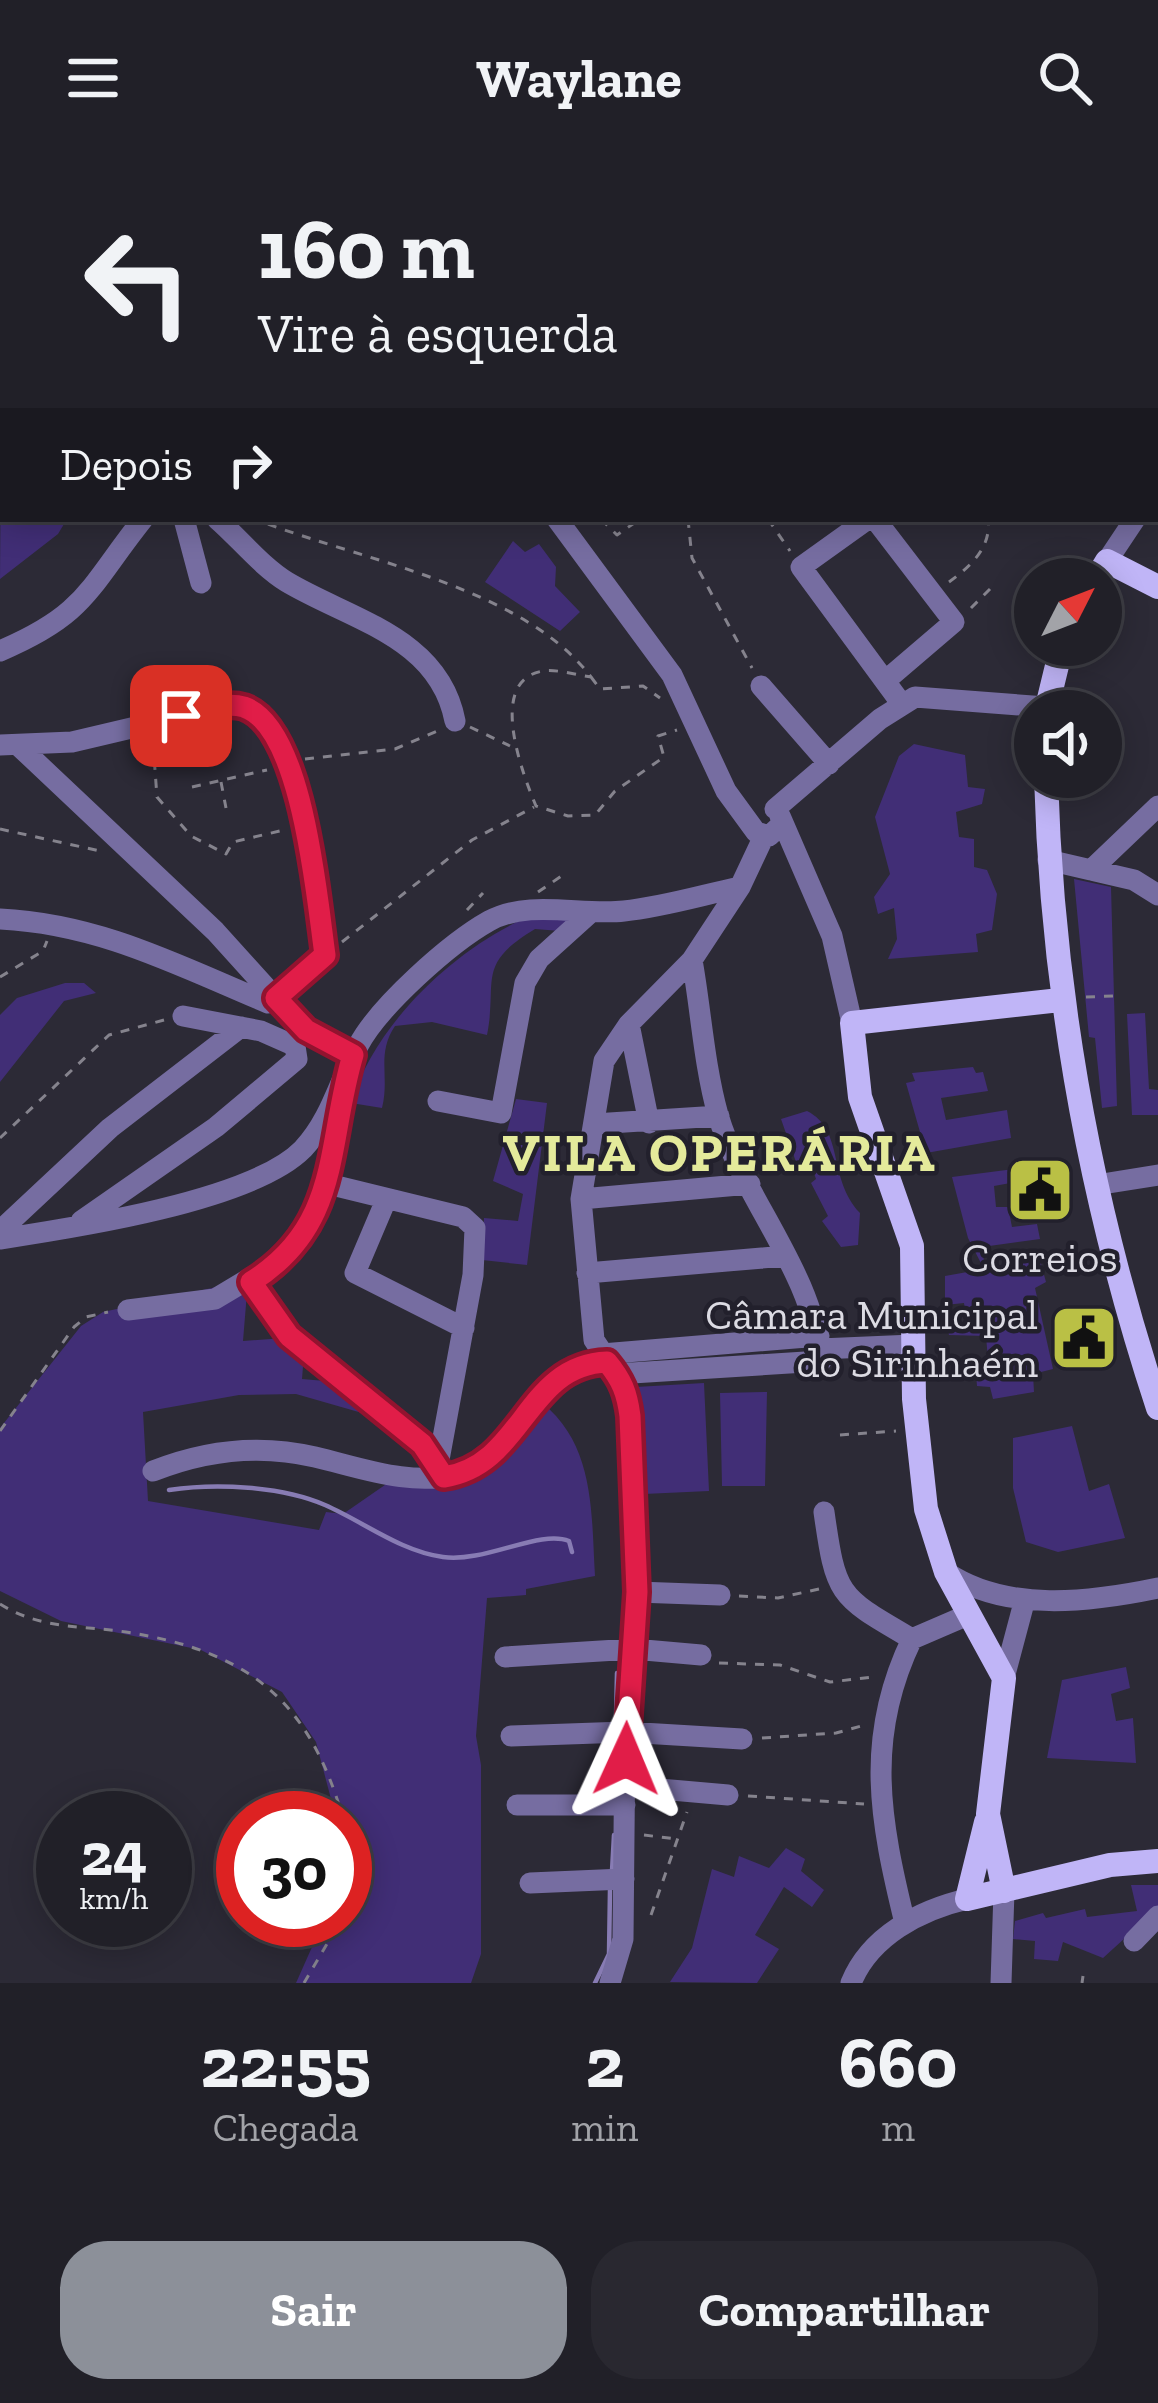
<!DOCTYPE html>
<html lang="pt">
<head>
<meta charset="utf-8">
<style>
  :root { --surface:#212028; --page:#292830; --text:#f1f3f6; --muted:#a2a3a8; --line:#3e3e45; --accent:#8c9099 }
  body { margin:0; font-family:"Zilla Slab",serif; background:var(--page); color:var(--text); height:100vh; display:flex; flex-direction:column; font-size:45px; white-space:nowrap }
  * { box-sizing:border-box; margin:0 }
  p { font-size:39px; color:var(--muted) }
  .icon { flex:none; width:66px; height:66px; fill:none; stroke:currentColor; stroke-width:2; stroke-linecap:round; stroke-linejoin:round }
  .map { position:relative; height:1827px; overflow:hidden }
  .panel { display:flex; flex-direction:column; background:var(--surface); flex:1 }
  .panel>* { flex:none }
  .banner { position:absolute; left:0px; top:0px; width:1158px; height:366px; box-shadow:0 6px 30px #0003,0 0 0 3px var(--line); background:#212028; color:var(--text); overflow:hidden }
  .needle { width:78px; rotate:48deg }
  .buttons { position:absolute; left:1014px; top:402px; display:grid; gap:24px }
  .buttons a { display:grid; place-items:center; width:108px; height:108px; border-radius:50%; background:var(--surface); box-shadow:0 6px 30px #0003,0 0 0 3px var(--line); font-size:60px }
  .speed { position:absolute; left:36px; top:1635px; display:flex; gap:24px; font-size:60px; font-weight:700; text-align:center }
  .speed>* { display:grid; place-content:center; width:156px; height:156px; border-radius:50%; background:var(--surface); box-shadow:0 6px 30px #0003,0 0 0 3px var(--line); line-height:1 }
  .speed small { font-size:30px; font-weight:400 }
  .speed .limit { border:18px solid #d22; background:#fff; color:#111 }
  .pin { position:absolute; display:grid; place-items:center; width:102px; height:102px; color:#fff; margin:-51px; border-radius:24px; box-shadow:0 6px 18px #0006 }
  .me { position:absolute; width:132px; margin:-66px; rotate:1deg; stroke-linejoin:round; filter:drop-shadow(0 0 9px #0008) }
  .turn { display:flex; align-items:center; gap:42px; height:252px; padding:0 60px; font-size:54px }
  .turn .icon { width:156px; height:156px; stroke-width:2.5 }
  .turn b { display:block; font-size:84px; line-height:102px }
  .then { display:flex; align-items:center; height:114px; padding:0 60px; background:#0003; gap:24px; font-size:45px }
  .eta { display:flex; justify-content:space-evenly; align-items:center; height:204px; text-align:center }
  .eta b { font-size:72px; font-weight:700; line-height:84px }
  .button { display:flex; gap:24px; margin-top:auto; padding:24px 60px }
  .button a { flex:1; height:138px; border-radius:48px; background:var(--accent); color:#fff; font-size:48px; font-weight:700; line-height:138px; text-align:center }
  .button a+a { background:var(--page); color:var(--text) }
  header { display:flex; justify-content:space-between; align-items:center; height:156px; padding:0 60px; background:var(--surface); font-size:54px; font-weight:700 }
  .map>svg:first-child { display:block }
  .green { fill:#412e76 }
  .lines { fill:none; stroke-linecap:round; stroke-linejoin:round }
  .stream { stroke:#887cb4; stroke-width:4.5 }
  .path { stroke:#85838d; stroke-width:3; stroke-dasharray:9 9; stroke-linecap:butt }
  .minor { stroke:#766da1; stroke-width:21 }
  .major { stroke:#c0b5f7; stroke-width:24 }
  .route-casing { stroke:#92132f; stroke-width:30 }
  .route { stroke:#e11d48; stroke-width:21 }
  .labels { text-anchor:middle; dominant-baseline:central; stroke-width:9; stroke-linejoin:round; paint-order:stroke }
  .poi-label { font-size:42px; fill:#dcdbe3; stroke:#22202c }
  .district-label { font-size:54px; font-weight:bold; letter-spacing:3px; fill:#e4ea9b; stroke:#22202c }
</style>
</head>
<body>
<header><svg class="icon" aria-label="menu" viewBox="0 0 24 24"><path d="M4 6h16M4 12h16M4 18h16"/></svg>Waylane<svg class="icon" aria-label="search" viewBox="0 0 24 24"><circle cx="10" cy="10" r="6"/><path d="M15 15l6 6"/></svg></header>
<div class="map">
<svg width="1158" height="1827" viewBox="0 0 1158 1827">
  <rect width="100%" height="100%" fill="#2c2a36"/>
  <!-- green -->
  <path class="green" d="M 401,0 L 1158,0 L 1158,317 L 1155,320 L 1155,3 Z
    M 3,4 L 3,363 L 67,363 L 58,378 L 0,423 Z
    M 513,385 L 525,396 L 539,388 L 556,411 L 555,430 L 580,456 L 560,475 L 485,426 Z
    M 914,588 L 965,599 L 968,631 L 985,633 L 982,648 L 956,656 L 959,681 L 974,683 L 974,711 L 987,714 L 997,738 L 992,774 L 976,778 L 978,796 L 888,803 L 897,783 L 894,752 L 878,758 L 874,741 L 890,718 L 875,661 L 899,600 Z
    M 1074,723 L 1111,731 L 1117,950 L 1102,952 L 1095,882 L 1089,881 Z
    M 523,763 L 574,764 L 560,775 L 535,773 C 475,809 498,824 487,879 L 432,866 L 395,870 C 376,898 390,921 382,952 L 351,947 C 375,869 450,797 523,763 Z
    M 65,827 L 84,827 L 96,837 L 64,845 L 0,926 L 0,859 L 17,842 Z
    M 1145,857 L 1149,933 L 1158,934 L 1158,959 L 1132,959 L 1127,858 Z
    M 973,911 L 976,917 L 983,916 L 988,935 L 941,942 L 946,964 L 1007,954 L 1011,982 L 926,997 L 906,927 L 915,925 L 912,917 Z
    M 516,943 L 547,947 L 527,1109 L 482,1104 L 484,1062 L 518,1065 L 523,1038 L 493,1025 Z
    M 807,955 C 845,974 827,1022 860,1057 L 858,1089 L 841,1091 L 822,1065 L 828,1060 L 811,1027 L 816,1023 L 809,1003 L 796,1006 L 781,963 Z
    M 1014,1013 L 1016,1026 L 994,1030 L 996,1051 L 1008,1051 L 1012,1071 L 1037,1068 L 1040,1083 L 982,1091 L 985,1113 L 1040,1104 L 1046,1126 L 1035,1132 L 1053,1213 L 1033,1218 L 1034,1236 L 993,1243 L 990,1231 L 977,1230 L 975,1205 L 988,1204 L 986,1180 L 949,1179 L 947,1170 L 967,1167 L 964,1147 L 945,1149 L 945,1120 L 984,1113 L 968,1082 L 952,1021 Z
    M 248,1124 L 243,1185 L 284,1182 L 304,1198 L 302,1223 L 337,1226 L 383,1263 L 296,1238 L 239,1239 L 143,1256 L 148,1345 L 319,1374 L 326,1356 L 343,1358 L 395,1322 L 464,1329 L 511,1291 L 534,1241 C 596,1283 591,1356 595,1420 L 526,1433 L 526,1439 L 487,1442 L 476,1580 L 481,1609 L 481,1798 L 471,1827 L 296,1827 L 324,1764 L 345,1764 L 345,1662 L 336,1662 L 316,1586 L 282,1536 L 201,1494 L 61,1465 L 0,1435 L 0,1272 L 81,1170 L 103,1156 Z
    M 704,1227 L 709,1335 L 644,1338 L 636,1231 Z
    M 767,1236 L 765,1330 L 722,1330 L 720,1237 Z
    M 1072,1270 L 1089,1335 L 1109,1328 L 1125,1382 L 1058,1396 L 1026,1386 L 1013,1332 L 1013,1282 Z
    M 1126,1511 L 1130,1532 L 1111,1538 L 1116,1565 L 1133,1562 L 1136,1607 L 1047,1602 L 1062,1524 Z
    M 786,1692 L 805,1703 L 801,1715 L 824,1734 L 812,1751 L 784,1731 L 755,1779 L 779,1793 L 757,1827 L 670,1826 L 692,1792 L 712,1713 L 734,1721 L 739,1700 L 769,1712 Z
    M 1131,1729 L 1158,1729 L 1158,1752 L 1103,1802 L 1063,1786 L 1058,1805 L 1034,1803 L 1035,1785 L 1013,1783 L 1015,1765 L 1043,1757 L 1046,1762 L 1085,1753 L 1087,1761 L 1137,1755 Z"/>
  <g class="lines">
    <!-- stream -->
    <path class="stream" d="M 169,1334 C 216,1327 281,1330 325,1349 C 364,1366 400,1395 443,1401 C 485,1407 540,1373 569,1385 L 572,1396
      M 616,1560 L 617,1517
      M 612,1715 L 614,1679
      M 595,1827 L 609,1798 L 610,1733"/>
    <!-- path -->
    <path class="path" d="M 825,0 L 829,3
      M 1061,0 L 1061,3
      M 0,216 L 3,213
      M 601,363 L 617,379 L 640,363
      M 688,363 L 692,402 L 752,512
      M 768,363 L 790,395
      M 268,368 C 370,406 524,433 591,521 C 576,519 558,513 543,515 C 486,524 523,619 536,650 L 568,660 L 595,659 L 615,635 L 664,601 L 658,580 L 677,574
      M 949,426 C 970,411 992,391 988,363
      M 971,452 L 990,433
      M 591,521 L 600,533 L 643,530 L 660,542
      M 470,571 L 510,590
      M 153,587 L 157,641 L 191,680 L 226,698 L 233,686 L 284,674
      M 305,603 L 395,593 L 440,574
      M 221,626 L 226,652
      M 192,631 L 267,614
      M 0,673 L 100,695
      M 538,736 L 563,719
      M 467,754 L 483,737
      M 342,786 L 472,684 L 534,651
      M 0,821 L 43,795 L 47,785
      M 1086,841 L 1114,840
      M 0,982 L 109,879 L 164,864
      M 0,1275 L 74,1171 L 86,1161 L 108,1156
      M 840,1279 L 896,1275
      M 739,1440 L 778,1442 L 819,1433
      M 0,1448 C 42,1474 80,1469 126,1476 C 246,1495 308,1541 343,1662
      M 719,1507 L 780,1509 L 830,1526 L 874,1521
      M 762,1582 L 836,1577 L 865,1569
      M 748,1640 L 864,1648
      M 345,1668 C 354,1699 357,1723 345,1754
      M 644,1679 L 676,1683
      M 651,1759 L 687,1656
      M 304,1827 L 341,1764
      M 1082,1827 L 1083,1820"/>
    <!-- minor -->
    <path class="minor" d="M 236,3 L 237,0
      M 1155,334 L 1158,330
      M 184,363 L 201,427
      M 217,363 C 240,383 261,410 287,426 C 351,464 439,481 455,565
      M 557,363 L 672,519 L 726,635 L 756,676 L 769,680 L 781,669
      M 868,363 L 801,411 L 901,547
      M 875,363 L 954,466 L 885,525
      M 1107,405 L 1135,363
      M 0,495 C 87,458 88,432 143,363
      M 761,530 L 829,608
      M 0,589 L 72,586 L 229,549 C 306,557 316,739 325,799 L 268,847 C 177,809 100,768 0,763
      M 20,591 L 215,775 L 300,869 L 353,899
      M 775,653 L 880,563 L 915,541 L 1046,551
      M 780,660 L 832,780 L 852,867
      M 1048,704 L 1134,724 L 1158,739
      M 1091,714 L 1158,650
      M 629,868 L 649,967
      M 438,945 L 501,957 L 525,827 L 539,803 L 590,757
      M 594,968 L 719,960
      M 324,1027 L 463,1061 L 475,1072 L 473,1119 L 438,1309
      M 1096,1029 L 1158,1019
      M 581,1043 L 750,1028
      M 386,1044 L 355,1117 L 464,1172
      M 81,1065 L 216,971 L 297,903 L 295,890 L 261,875 L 183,860
      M 0,1075 L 110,972 L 241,871
      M 0,1083 C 73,1072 252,1045 303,993 C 331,963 339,925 358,890 C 379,850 450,787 489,765 C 529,743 581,760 624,755 C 663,751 702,739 740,731
      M 587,1117 L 786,1100
      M 251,1126 L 289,1180 L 421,1288 L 441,1314
      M 128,1154 L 215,1143 L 290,1098 L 309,1071 L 336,990 L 344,930
      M 820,1193 L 913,1189
      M 602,1198 L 819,1180
      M 616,1218 L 821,1205 C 813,1115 743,1043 718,959 C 704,909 701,854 692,804
      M 153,1315 C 206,1294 260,1288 315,1301 C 362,1312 411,1331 460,1318 C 525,1301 532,1209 607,1206
      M 824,1356 C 836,1441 838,1440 912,1483 L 970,1458
      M 946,1416 C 1006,1457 1091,1446 1158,1432
      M 637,1436 L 720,1439
      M 505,1501 L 633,1493 L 701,1499
      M 1004,1522 L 1025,1443
      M 511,1580 L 625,1576 L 742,1583
      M 626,1630 L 728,1639
      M 517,1649 L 625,1649
      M 530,1727 L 624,1723
      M 905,1767 C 880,1665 864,1582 912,1483
      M 1134,1785 L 1158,1760
      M 610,1827 L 623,1783 L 625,1576 L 636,1461 L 629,1249 L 626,1232 L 594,1184 L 581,1043 L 604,905 L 629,868 L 692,804 L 740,731 L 764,680
      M 851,1827 C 870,1780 920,1754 967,1743
      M 1001,1827 L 1004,1735"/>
    <!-- major -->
    <path class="major" d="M 1096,423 L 1107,405 L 1158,431
      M 1046,555 L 1062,489
      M 1046,621 C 1052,838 1090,1046 1158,1252
      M 986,1666 L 967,1743 L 1110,1709 L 1158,1705
      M 1004,1735 L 988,1658 L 1004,1522 L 946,1416 L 926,1353 L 914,1243 L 912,1090 L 860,941 L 852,867 L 1060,844"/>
  </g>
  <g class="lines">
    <defs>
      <path id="route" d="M 181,560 C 201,555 224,545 244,551 C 303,571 317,744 325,799 L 276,842 L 306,874 L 353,899 C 326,989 342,1069 251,1126 L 289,1180 L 422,1288 L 444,1321 C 524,1309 525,1209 607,1206 C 622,1224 627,1237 630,1260 L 637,1436 L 626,1603"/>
    </defs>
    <!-- route casing -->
    <use href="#route" class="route-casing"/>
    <!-- route -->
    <use href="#route" class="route"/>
  </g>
  <!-- icons -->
  <defs>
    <symbol id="civic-square" viewBox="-11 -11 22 22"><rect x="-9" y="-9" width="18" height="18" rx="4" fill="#bac045" stroke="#22202c"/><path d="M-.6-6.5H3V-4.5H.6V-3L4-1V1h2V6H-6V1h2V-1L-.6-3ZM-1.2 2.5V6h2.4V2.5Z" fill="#111"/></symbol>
  </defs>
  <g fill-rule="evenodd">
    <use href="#civic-square" x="1002" y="996" width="76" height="76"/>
    <use href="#civic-square" x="1046" y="1144" width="76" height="76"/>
  </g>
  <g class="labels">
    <!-- poi labels -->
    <g class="poi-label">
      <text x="1040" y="1101">Correios</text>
      <text x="1038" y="1158" text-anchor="end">Câmara Municipal<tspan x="1038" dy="48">do Sirinhaém</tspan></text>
    </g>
    <!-- district labels -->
    <g class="district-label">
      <text x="720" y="996">VILA OPERÁRIA</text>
    </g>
  </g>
</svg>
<div class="buttons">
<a><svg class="needle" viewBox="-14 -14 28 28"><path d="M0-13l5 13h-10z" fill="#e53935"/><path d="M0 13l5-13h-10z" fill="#a2a3a8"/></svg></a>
<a><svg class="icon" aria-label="sound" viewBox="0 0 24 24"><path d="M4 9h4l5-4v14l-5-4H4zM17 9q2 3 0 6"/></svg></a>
</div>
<div class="speed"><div>24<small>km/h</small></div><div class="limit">30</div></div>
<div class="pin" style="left:181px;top:560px;background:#d93025"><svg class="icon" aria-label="arrive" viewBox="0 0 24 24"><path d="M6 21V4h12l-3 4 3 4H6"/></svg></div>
<svg class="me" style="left:626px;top:1603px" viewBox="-20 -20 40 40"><path d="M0-17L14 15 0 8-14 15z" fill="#e11d48" stroke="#fff" stroke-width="4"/></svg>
<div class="banner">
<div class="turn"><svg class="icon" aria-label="left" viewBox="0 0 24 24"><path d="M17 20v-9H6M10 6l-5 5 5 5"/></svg><div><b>160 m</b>Vire à esquerda</div></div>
<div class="then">Depois<svg class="icon" aria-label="right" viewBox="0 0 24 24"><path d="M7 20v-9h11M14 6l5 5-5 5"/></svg></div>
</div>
</div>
<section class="panel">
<div class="eta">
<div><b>22:55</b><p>Chegada</p></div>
<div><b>2</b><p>min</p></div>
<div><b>660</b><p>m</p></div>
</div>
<div class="button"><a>Sair</a><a>Compartilhar</a></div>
</section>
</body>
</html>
